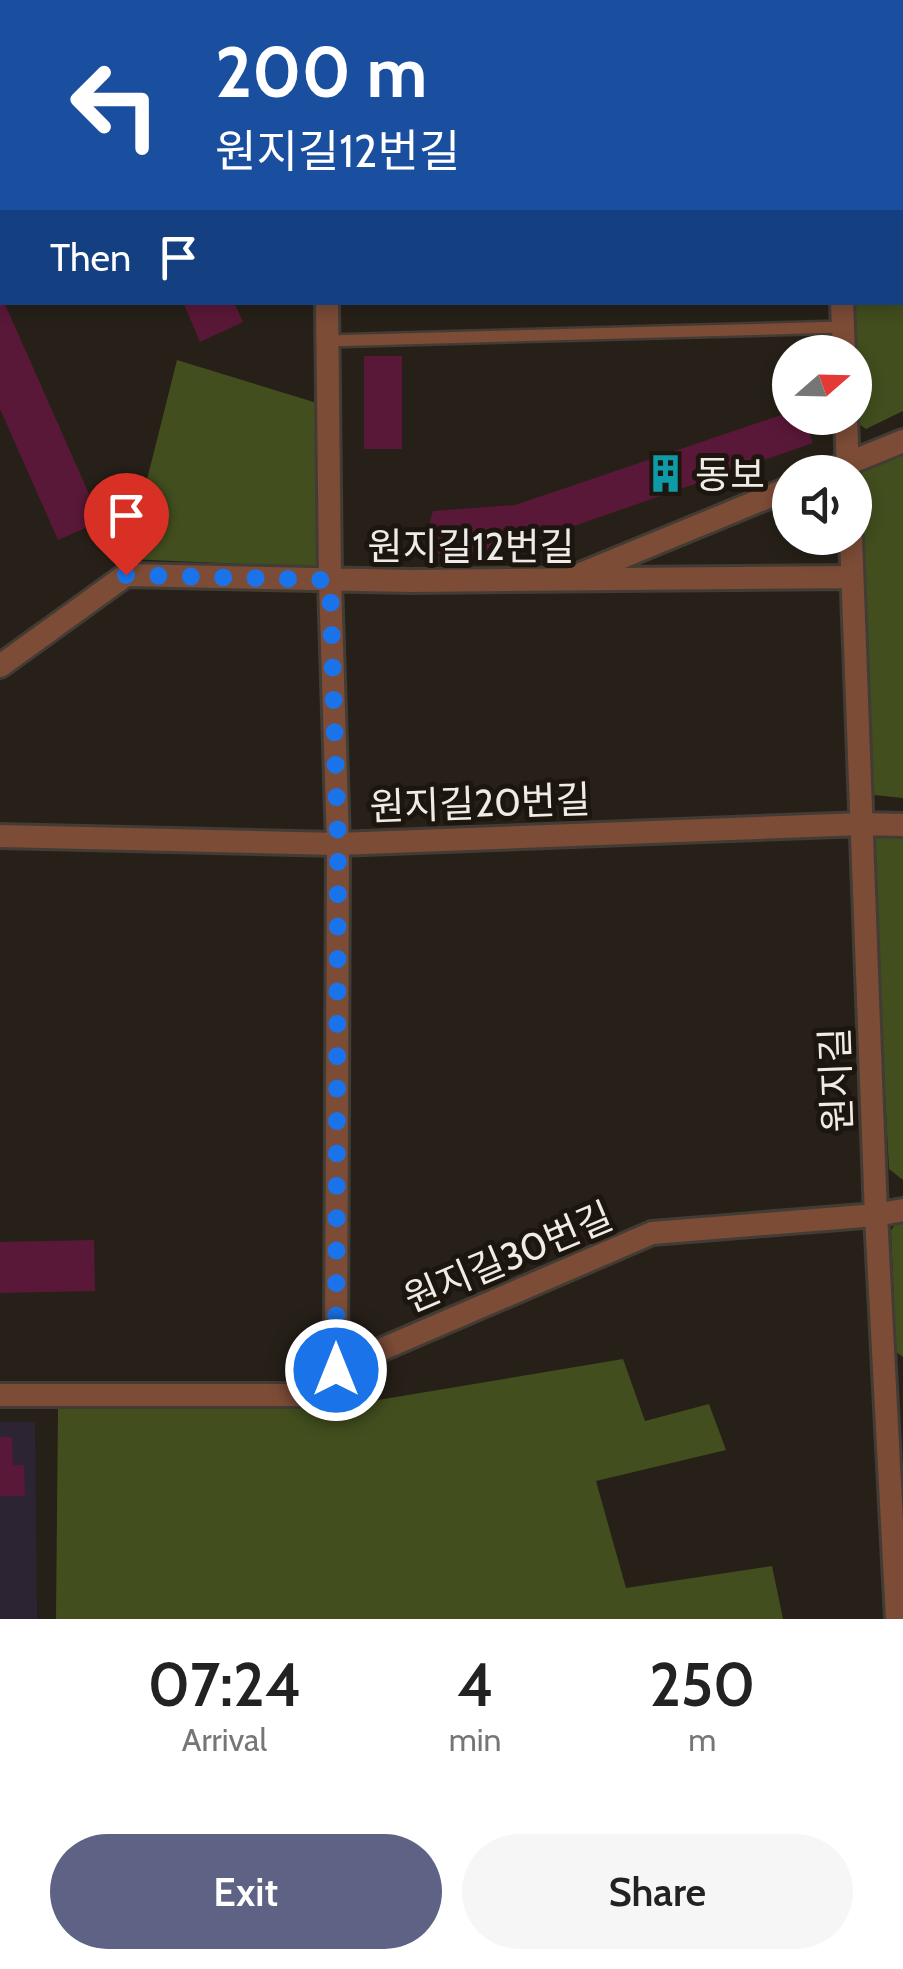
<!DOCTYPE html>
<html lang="en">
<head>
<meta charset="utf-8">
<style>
  :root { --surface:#fff; --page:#f6f6f6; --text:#222; --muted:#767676; --accent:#5e6284 }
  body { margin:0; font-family:Cabin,"Noto Sans KR",sans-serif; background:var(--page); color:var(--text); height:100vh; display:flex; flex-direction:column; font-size:38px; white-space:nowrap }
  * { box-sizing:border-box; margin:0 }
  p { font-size:32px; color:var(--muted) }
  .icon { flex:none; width:55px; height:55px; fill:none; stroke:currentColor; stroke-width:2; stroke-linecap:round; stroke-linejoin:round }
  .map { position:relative; height:1619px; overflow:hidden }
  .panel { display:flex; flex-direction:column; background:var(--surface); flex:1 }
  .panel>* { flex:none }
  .hud { position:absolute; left:0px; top:0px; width:905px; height:305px; box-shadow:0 5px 15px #0003; background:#1a4fa0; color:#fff; overflow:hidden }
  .needle { width:65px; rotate:70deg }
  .tools { position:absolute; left:772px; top:335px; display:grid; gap:20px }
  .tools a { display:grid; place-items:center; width:100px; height:100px; border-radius:50%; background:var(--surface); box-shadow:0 5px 15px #0003; font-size:50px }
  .pin { position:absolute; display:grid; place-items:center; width:85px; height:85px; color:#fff; margin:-102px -42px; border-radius:50% 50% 50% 0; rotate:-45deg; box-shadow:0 0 10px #0007 }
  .pin .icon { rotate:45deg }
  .me { position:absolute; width:110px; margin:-55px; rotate:0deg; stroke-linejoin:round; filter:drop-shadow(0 0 8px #0008) }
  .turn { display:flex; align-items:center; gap:35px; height:210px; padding:0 50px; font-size:45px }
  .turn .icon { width:130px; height:130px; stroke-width:2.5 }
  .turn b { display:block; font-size:70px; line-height:85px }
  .then { display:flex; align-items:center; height:95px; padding:0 50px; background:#0003; gap:20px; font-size:38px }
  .eta { display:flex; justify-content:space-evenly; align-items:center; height:170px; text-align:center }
  .eta b { font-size:60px; font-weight:600; line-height:70px }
  .button { display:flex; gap:20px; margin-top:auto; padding:20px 50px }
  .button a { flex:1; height:115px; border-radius:60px; background:var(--accent); color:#fff; font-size:40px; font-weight:600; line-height:115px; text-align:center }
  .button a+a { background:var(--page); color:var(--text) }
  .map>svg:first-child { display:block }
  .education { fill:#2d2433 }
  .green { fill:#424e1e }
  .building { fill:#5a1838 }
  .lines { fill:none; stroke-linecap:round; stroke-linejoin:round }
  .lane-casing { stroke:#423c35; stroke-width:16 }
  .street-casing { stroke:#423c35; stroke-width:28 }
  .secondary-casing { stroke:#423c35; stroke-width:35 }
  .lane { stroke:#7c4c37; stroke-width:11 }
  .street { stroke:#7c4c37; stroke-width:22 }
  .secondary { stroke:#af6341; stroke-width:30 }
  .route { stroke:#1a73e8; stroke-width:18; stroke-dasharray:0 32.4 }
  .labels { text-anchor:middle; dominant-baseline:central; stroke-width:10; stroke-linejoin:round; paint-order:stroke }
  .poi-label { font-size:38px; fill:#efebe6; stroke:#1c160f; text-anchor:start }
  .street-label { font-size:38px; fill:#efebe6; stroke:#1c160f }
</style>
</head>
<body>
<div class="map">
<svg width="903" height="1619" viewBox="0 0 903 1619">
  <rect width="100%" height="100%" fill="#262018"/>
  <!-- education -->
  <path class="education" d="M 0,1422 L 35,1422 L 37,1619 L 0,1619 Z"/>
  <!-- green -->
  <path class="green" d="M 903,153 L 903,411 L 866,429 L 852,419 L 855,418 L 855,352 L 849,303 L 902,302 Z
    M 177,360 L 317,403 L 318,567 L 127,559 Z
    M 903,451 L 903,798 L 873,795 L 856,466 Z
    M 903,831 L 903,1180 L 889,1169 L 872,848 L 877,834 Z
    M 903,1214 L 903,1357 L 896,1352 L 891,1230 Z
    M 623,1359 L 645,1421 L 709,1404 L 726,1450 L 596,1481 L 626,1588 L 772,1566 L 783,1619 L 56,1619 L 58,1407 L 354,1404 Z"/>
  <!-- building -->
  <path class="building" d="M 0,302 L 4,302 L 101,521 L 58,540 L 0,409 Z
    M 183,302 L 234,302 L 243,322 L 200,342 Z
    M 364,356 L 402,356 L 402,449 L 364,449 Z
    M 790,412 L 790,418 L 803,418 L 813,443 L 502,551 L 421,554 L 433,511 L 515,505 Z
    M 94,1240 L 95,1291 L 0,1293 L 0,1242 Z
    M 0,1437 L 12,1437 L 13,1465 L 24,1465 L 25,1496 L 0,1496 Z"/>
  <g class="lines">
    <defs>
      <path id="lane" d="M 139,2 L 141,0
        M 0,201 L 2,198
        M 326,341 L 843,327"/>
      <path id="street" d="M 329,0 L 329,2
        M 585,2 L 586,0
        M 327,302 L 330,581 L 338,844 L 336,1369
        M 842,302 L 844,352
        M 846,418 L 848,472
        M 827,472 L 903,441
        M 851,538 L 876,1215 L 897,1619
        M 576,576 L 790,488
        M 0,666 L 126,575 L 411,581 L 852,577
        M 0,836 L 338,844 L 862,824 L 903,825
        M 0,1395 L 298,1395 L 336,1369 L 652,1233 L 876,1215 L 903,1210"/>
      <path id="secondary" d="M 411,0 L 421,2
        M 902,130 L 903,130"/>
    </defs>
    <!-- lane casing -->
    <use href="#lane" class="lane-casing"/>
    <!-- street casing -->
    <use href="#street" class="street-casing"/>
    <!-- secondary casing -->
    <use href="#secondary" class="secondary-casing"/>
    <!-- lane -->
    <use href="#lane" class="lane"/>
    <!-- street -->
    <use href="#street" class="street"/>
    <!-- secondary -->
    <use href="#secondary" class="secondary"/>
  </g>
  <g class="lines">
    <!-- route -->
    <path class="route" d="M 126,575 L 330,580 L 338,844 L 336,1370"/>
  </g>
  <!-- icons -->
  <defs>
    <symbol id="building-bare" viewBox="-9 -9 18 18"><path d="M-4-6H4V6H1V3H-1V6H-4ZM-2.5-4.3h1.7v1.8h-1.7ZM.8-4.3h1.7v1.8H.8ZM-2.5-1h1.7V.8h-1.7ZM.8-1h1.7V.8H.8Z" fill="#0f9aa8" stroke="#1c160f" stroke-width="2.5" paint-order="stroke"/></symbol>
  </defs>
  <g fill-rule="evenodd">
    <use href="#building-bare" x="638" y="446" width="55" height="55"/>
  </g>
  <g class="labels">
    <!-- poi labels -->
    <g class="poi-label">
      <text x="695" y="474">동보</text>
    </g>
    <!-- street labels -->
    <g class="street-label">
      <text x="471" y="546">원지길12번길</text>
      <text transform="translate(480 803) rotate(-2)">원지길20번길</text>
      <text transform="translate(836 1080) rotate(-92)">원지길</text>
      <text transform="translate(508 1257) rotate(-23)">원지길30번길</text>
    </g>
  </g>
</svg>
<div class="tools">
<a><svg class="needle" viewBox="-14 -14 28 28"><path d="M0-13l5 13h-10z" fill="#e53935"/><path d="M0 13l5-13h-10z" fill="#767676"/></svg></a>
<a><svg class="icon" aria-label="sound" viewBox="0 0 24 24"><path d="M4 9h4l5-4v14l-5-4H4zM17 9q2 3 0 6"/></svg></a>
</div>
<div class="pin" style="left:126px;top:575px;background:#d93025"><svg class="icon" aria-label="arrive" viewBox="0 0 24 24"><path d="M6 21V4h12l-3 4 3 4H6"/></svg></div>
<svg class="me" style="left:336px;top:1370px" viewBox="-20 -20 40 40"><circle r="17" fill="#1a73e8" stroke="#fff" stroke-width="3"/><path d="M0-11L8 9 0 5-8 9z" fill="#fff"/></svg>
<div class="hud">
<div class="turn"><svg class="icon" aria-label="left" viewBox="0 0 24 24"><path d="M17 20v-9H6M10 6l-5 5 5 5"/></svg><div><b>200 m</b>원지길12번길</div></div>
<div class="then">Then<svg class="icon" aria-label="arrive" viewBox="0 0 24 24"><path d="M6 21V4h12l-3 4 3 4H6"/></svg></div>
</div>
</div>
<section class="panel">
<div class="eta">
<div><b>07:24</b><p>Arrival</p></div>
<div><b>4</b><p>min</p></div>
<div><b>250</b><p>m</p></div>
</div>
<div class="button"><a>Exit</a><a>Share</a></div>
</section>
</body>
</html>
